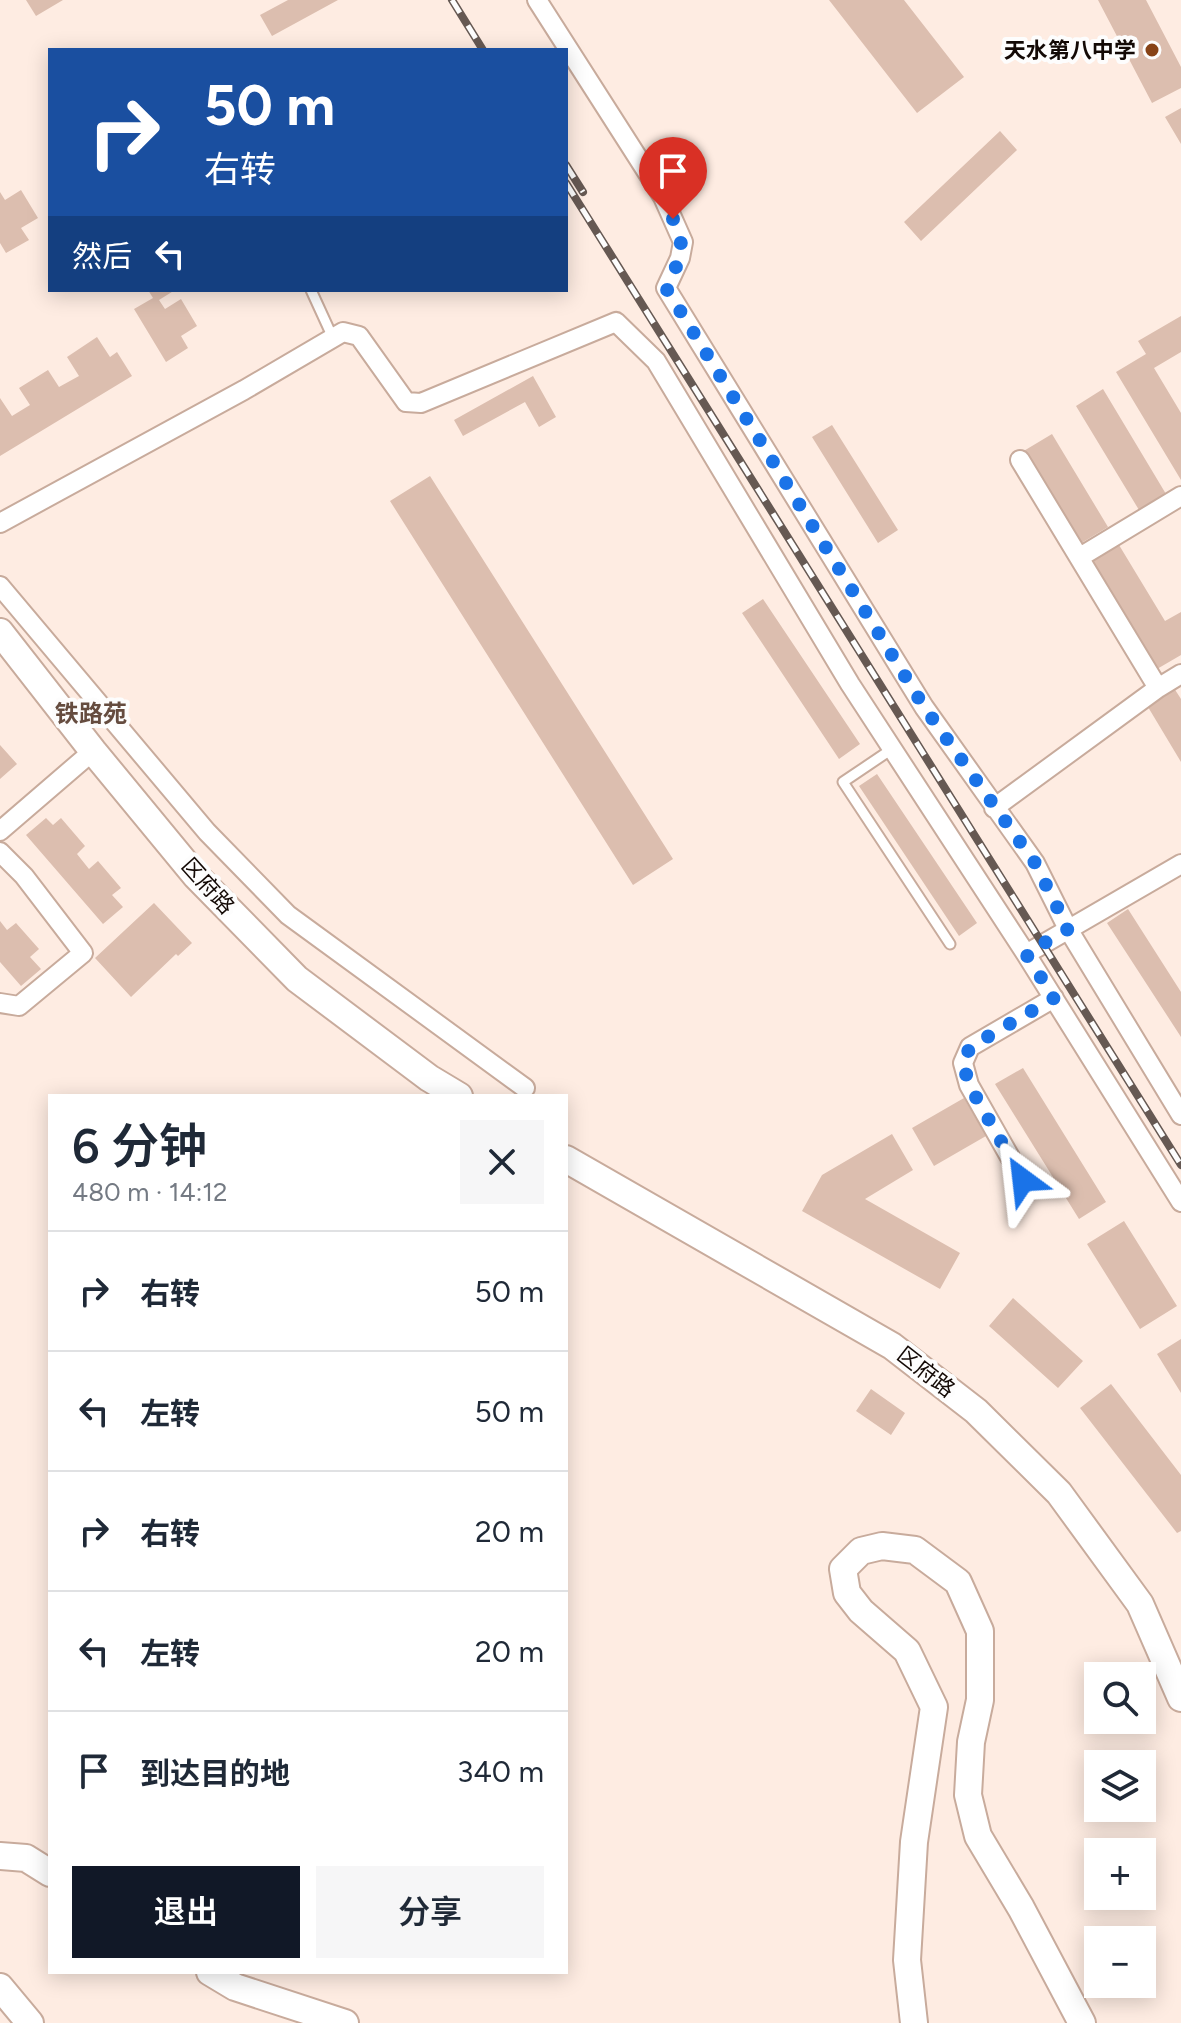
<!DOCTYPE html>
<html lang="zh">
<head>
<meta charset="utf-8">
<style>
  :root { --surface:#fff; --page:#f6f6f7; --text:#1f2937; --muted:#747a83; --line:#e0e1e3; --accent:#111827 }
  body { margin:0; font-family:Figtree,"Noto Sans SC",sans-serif; background:var(--page); color:var(--text); height:100vh; display:flex; flex-direction:column; font-size:30px; white-space:nowrap }
  * { box-sizing:border-box; margin:0 }
  p { font-size:26px; color:var(--muted) }
  .icon { flex:none; width:44px; height:44px; fill:none; stroke:currentColor; stroke-width:2; stroke-linecap:round; stroke-linejoin:round }
  .map { position:relative; flex:1; overflow:hidden }
  .details { position:absolute; left:48px; top:1094px; width:520px; height:880px; display:flex; flex-direction:column; background:var(--surface); border-radius:0px; box-shadow:0 4px 20px #0003 }
  .details>* { flex:none }
  .top-card { position:absolute; left:48px; top:48px; width:520px; height:244px; border-radius:0px; box-shadow:0 4px 20px #0003; background:#1a4fa0; color:#fff; overflow:hidden }
  .fabs { position:absolute; left:1084px; top:1662px; display:grid; gap:16px }
  .fabs a { display:grid; place-items:center; width:72px; height:72px; border-radius:0px; background:var(--surface); box-shadow:0 4px 20px #0003; font-size:40px }
  .pin { position:absolute; display:grid; place-items:center; width:68px; height:68px; color:#fff; margin:-82px -34px; border-radius:50% 50% 50% 0; rotate:-45deg; box-shadow:0 0 8px #0007 }
  .pin .icon { rotate:45deg }
  .me { position:absolute; width:88px; margin:-44px; rotate:330deg; stroke-linejoin:round; filter:drop-shadow(0 0 6px #0008) }
  .turn { display:flex; align-items:center; gap:28px; height:168px; padding:0 24px; font-size:36px }
  .turn .icon { width:104px; height:104px; stroke-width:2.5 }
  .turn b { display:block; font-size:56px; line-height:68px }
  .then { display:flex; align-items:center; height:76px; padding:0 24px; background:#0003; gap:16px; font-size:30px }
  .round { display:grid; place-items:center; flex:none; width:84px; height:84px; border-radius:0px; background:var(--page) }
  .headline { display:flex; align-items:center; justify-content:space-between; height:136px; padding:0 24px }
  h1 { font-size:48px; font-weight:600; line-height:60px }
  .button { display:flex; gap:16px; margin-top:auto; padding:16px 24px }
  .button a { flex:1; height:92px; border-radius:0px; background:var(--accent); color:#fff; font-size:32px; font-weight:600; line-height:92px; text-align:center }
  .button a+a { background:var(--page); color:var(--text) }
  ul { padding:0; list-style:none }
  li { display:flex; align-items:center; gap:24px; height:120px; padding:0 24px; border-top:2px solid var(--line) }
  li div { flex:1 }
  li b { display:block; font-size:30px }
  li em { font-style:normal }
  .map>svg:first-child { display:block }
  .building { fill:#dcbeaf }
  .lines { fill:none; stroke-linecap:round; stroke-linejoin:round }
  .lane-casing { stroke:#c8ab9c; stroke-width:13 }
  .street-casing { stroke:#c8ab9c; stroke-width:22 }
  .secondary-casing { stroke:#c8ab9c; stroke-width:30 }
  .lane { stroke:#fff; stroke-width:9 }
  .street { stroke:#fff; stroke-width:18 }
  .secondary { stroke:#fff; stroke-width:26 }
  .rail-casing { stroke:#665953; stroke-width:8 }
  .rail { stroke:#fdfdfd; stroke-width:5; stroke-dasharray:15; stroke-linecap:butt }
  .route { stroke:#1a73e8; stroke-width:14; stroke-dasharray:0 25.2 }
  .poi-dot { fill:#874317; stroke:#fdfdfd; stroke-width:3 }
  .labels { text-anchor:middle; dominant-baseline:central; stroke-width:8; stroke-linejoin:round; paint-order:stroke }
  .poi-label { font-size:22px; font-weight:bold; fill:#130905; stroke:#fdfdfd; text-anchor:end }
  .street-label { font-size:22px; fill:#130905; stroke:#fdfdfd }
  .neighbourhood-label { font-size:24px; font-weight:bold; fill:#654c3f; stroke:#fdfdfd }
</style>
</head>
<body>
<div class="map">
<svg width="1181" height="2023" viewBox="0 0 1181 2023">
  <rect width="100%" height="100%" fill="#feece2"/>
  <!-- building -->
  <path class="building" d="M 26,0 L 63,0 L 36,16 Z
    M 288,0 L 338,0 L 272,36 L 260,15 Z
    M 829,0 L 904,0 L 964,77 L 917,113 Z
    M 1098,0 L 1146,0 L 1181,67 L 1181,88 L 1152,103 Z
    M 1181,108 L 1181,144 L 1165,117 Z
    M 1000,131 L 1017,150 L 921,241 L 904,222 Z
    M 21,190 L 38,218 L 21,228 L 29,240 L 6,253 L 0,243 L 0,192 L 5,200 Z
    M 148,290 L 175,290 L 159,300 L 165,309 L 181,299 L 197,326 L 181,336 L 188,348 L 166,362 L 134,309 L 153,298 Z
    M 1181,316 L 1181,352 L 1154,368 L 1181,413 L 1181,480 L 1116,372 L 1146,354 L 1138,341 Z
    M 97,337 L 110,357 L 117,352 L 132,376 L 0,456 L 0,398 L 12,416 L 30,405 L 19,388 L 48,370 L 59,387 L 79,376 L 67,357 Z
    M 533,376 L 556,417 L 539,427 L 525,402 L 463,436 L 454,420 Z
    M 1103,389 L 1166,494 L 1139,510 L 1076,406 Z
    M 832,425 L 898,530 L 878,543 L 812,437 Z
    M 1052,434 L 1108,527 L 1078,545 L 1022,452 Z
    M 430,476 L 673,859 L 633,885 L 390,501 Z
    M 1119,545 L 1165,621 L 1181,612 L 1181,655 L 1157,669 L 1092,561 Z
    M 763,599 L 860,744 L 839,759 L 742,613 Z
    M 1172,685 L 1181,699 L 1181,762 L 1145,702 Z
    M 0,745 L 17,764 L 0,779 Z
    M 877,774 L 977,923 L 959,936 L 859,786 Z
    M 46,818 L 53,825 L 61,818 L 85,846 L 77,854 L 89,869 L 98,861 L 121,888 L 112,895 L 123,907 L 103,924 L 26,835 Z
    M 154,903 L 192,943 L 178,956 L 176,954 L 131,997 L 95,958 Z
    M 1128,909 L 1181,992 L 1181,1037 L 1107,923 Z
    M 0,921 L 7,930 L 16,923 L 39,949 L 30,957 L 41,969 L 21,986 L 0,962 Z
    M 1023,1068 L 1106,1202 L 1079,1219 L 995,1084 Z
    M 964,1098 L 986,1136 L 934,1166 L 912,1128 Z
    M 892,1134 L 913,1170 L 865,1199 L 960,1253 L 940,1289 L 802,1211 L 822,1175 Z
    M 1124,1221 L 1177,1306 L 1140,1329 L 1087,1244 Z
    M 1013,1298 L 1083,1361 L 1058,1388 L 989,1326 Z
    M 1181,1339 L 1181,1393 L 1157,1354 Z
    M 1111,1384 L 1181,1475 L 1181,1531 L 1177,1533 L 1080,1408 Z
    M 871,1389 L 905,1413 L 891,1435 L 856,1411 Z"/>
  <g class="lines">
    <defs>
      <path id="lane" d="M 311,290 L 333,338
        M 892,749 L 843,782 L 950,944"/>
      <path id="street" d="M 537,0 L 663,197 L 683,242 L 680,258 L 666,288 L 924,707 L 1035,863 L 1068,929 L 1181,1115
        M 1020,460 L 1158,688
        M 0,523 L 244,390 L 343,332 L 359,336 L 406,402 L 421,403 L 616,322 L 656,361 L 850,684 L 1026,954 L 1181,1202
        M 1080,557 L 1181,496
        M 0,586 L 207,832 L 288,915 L 525,1088
        M 994,808 L 1158,688 L 1181,674
        M 0,831 L 93,751
        M 0,852 L 24,876 L 83,953 L 19,1006 L 0,1003
        M 1026,954 L 1181,864
        M 1023,1180 L 969,1085 L 963,1063 L 970,1047 L 1054,998"/>
      <path id="secondary" d="M 0,632 L 93,751 L 196,876 L 297,979 L 429,1078 L 459,1096
        M 566,1159 L 892,1346 L 976,1411 L 1059,1493 L 1140,1604 L 1181,1698
        M 0,1856 L 26,1858 L 50,1873
        M 210,1972 L 235,1987 L 345,2023
        M 0,1987 L 30,2023
        M 914,2023 L 907,1960 L 914,1842 L 934,1707 L 907,1651 L 861,1611 L 847,1593 L 843,1569 L 861,1551 L 882,1546 L 915,1550 L 958,1582 L 980,1631 L 980,1700 L 971,1742 L 968,1795 L 978,1836 L 1021,1908 L 1082,2023"/>
    </defs>
    <!-- lane casing -->
    <use href="#lane" class="lane-casing"/>
    <!-- street casing -->
    <use href="#street" class="street-casing"/>
    <!-- secondary casing -->
    <use href="#secondary" class="secondary-casing"/>
    <!-- lane -->
    <use href="#lane" class="lane"/>
    <!-- street -->
    <use href="#street" class="street"/>
    <!-- secondary -->
    <use href="#secondary" class="secondary"/>
    <defs>
      <path id="rail" d="M 452,0 L 483,50
        M 566,165 L 583,192
        M 566,183 L 1181,1165"/>
    </defs>
    <!-- rail casing -->
    <use href="#rail" class="rail-casing"/>
    <!-- rail -->
    <use href="#rail" class="rail"/>
  </g>
  <g class="lines">
    <!-- route -->
    <path class="route" d="M 673,219 C 688,252 680,257 666,288 L 924,707 L 1035,863 L 1068,929 L 1026,954 L 1054,998 L 970,1047 L 963,1063 L 969,1085 L 1023,1180"/>
  </g>
  <!-- markers -->
  <circle class="poi-dot" cx="1152" cy="50" r="8"/>
  <g class="labels">
    <!-- poi labels -->
    <g class="poi-label">
      <text x="1136" y="50">天水第八中学</text>
    </g>
    <!-- street labels -->
    <g class="street-label">
      <text transform="translate(208 886) rotate(48)">区府路</text>
      <text transform="translate(926 1372) rotate(38)">区府路</text>
    </g>
    <!-- neighbourhood labels -->
    <g class="neighbourhood-label">
      <text x="91" y="713">铁路苑</text>
    </g>
  </g>
</svg>
<div class="fabs">
<a><svg class="icon" aria-label="search" viewBox="0 0 24 24"><circle cx="10" cy="10" r="6"/><path d="M15 15l6 6"/></svg></a>
<a><svg class="icon" aria-label="layers" viewBox="0 0 24 24"><path d="M12 4l9 5-9 5-9-5zM3 14l9 5 9-5"/></svg></a>
<a>+</a>
<a>−</a>
</div>
<div class="pin" style="left:673px;top:219px;background:#d93025"><svg class="icon" aria-label="arrive" viewBox="0 0 24 24"><path d="M6 21V4h12l-3 4 3 4H6"/></svg></div>
<svg class="me" style="left:1023px;top:1180px" viewBox="-20 -20 40 40"><path d="M0-17L14 15 0 8-14 15z" fill="#1a73e8" stroke="#fff" stroke-width="4"/></svg>
<div class="top-card">
<div class="turn"><svg class="icon" aria-label="right" viewBox="0 0 24 24"><path d="M7 20v-9h11M14 6l5 5-5 5"/></svg><div><b>50 m</b>右转</div></div>
<div class="then">然后<svg class="icon" aria-label="left" viewBox="0 0 24 24"><path d="M17 20v-9H6M10 6l-5 5 5 5"/></svg></div>
</div>
<section class="details">
<div class="headline"><div><h1>6 分钟</h1><p>480 m · 14:12</p></div><a class="round"><svg class="icon" aria-label="close" viewBox="0 0 24 24"><path d="M6 6l12 12M18 6L6 18"/></svg></a></div>
<ul>
<li><svg class="icon" aria-label="right" viewBox="0 0 24 24"><path d="M7 20v-9h11M14 6l5 5-5 5"/></svg><div><b>右转</b></div><em>50 m</em></li>
<li><svg class="icon" aria-label="left" viewBox="0 0 24 24"><path d="M17 20v-9H6M10 6l-5 5 5 5"/></svg><div><b>左转</b></div><em>50 m</em></li>
<li><svg class="icon" aria-label="right" viewBox="0 0 24 24"><path d="M7 20v-9h11M14 6l5 5-5 5"/></svg><div><b>右转</b></div><em>20 m</em></li>
<li><svg class="icon" aria-label="left" viewBox="0 0 24 24"><path d="M17 20v-9H6M10 6l-5 5 5 5"/></svg><div><b>左转</b></div><em>20 m</em></li>
<li><svg class="icon" aria-label="arrive" viewBox="0 0 24 24"><path d="M6 21V4h12l-3 4 3 4H6"/></svg><div><b>到达目的地</b></div><em>340 m</em></li>
</ul>
<div class="button"><a>退出</a><a>分享</a></div>
</section>
</div>
</body>
</html>
